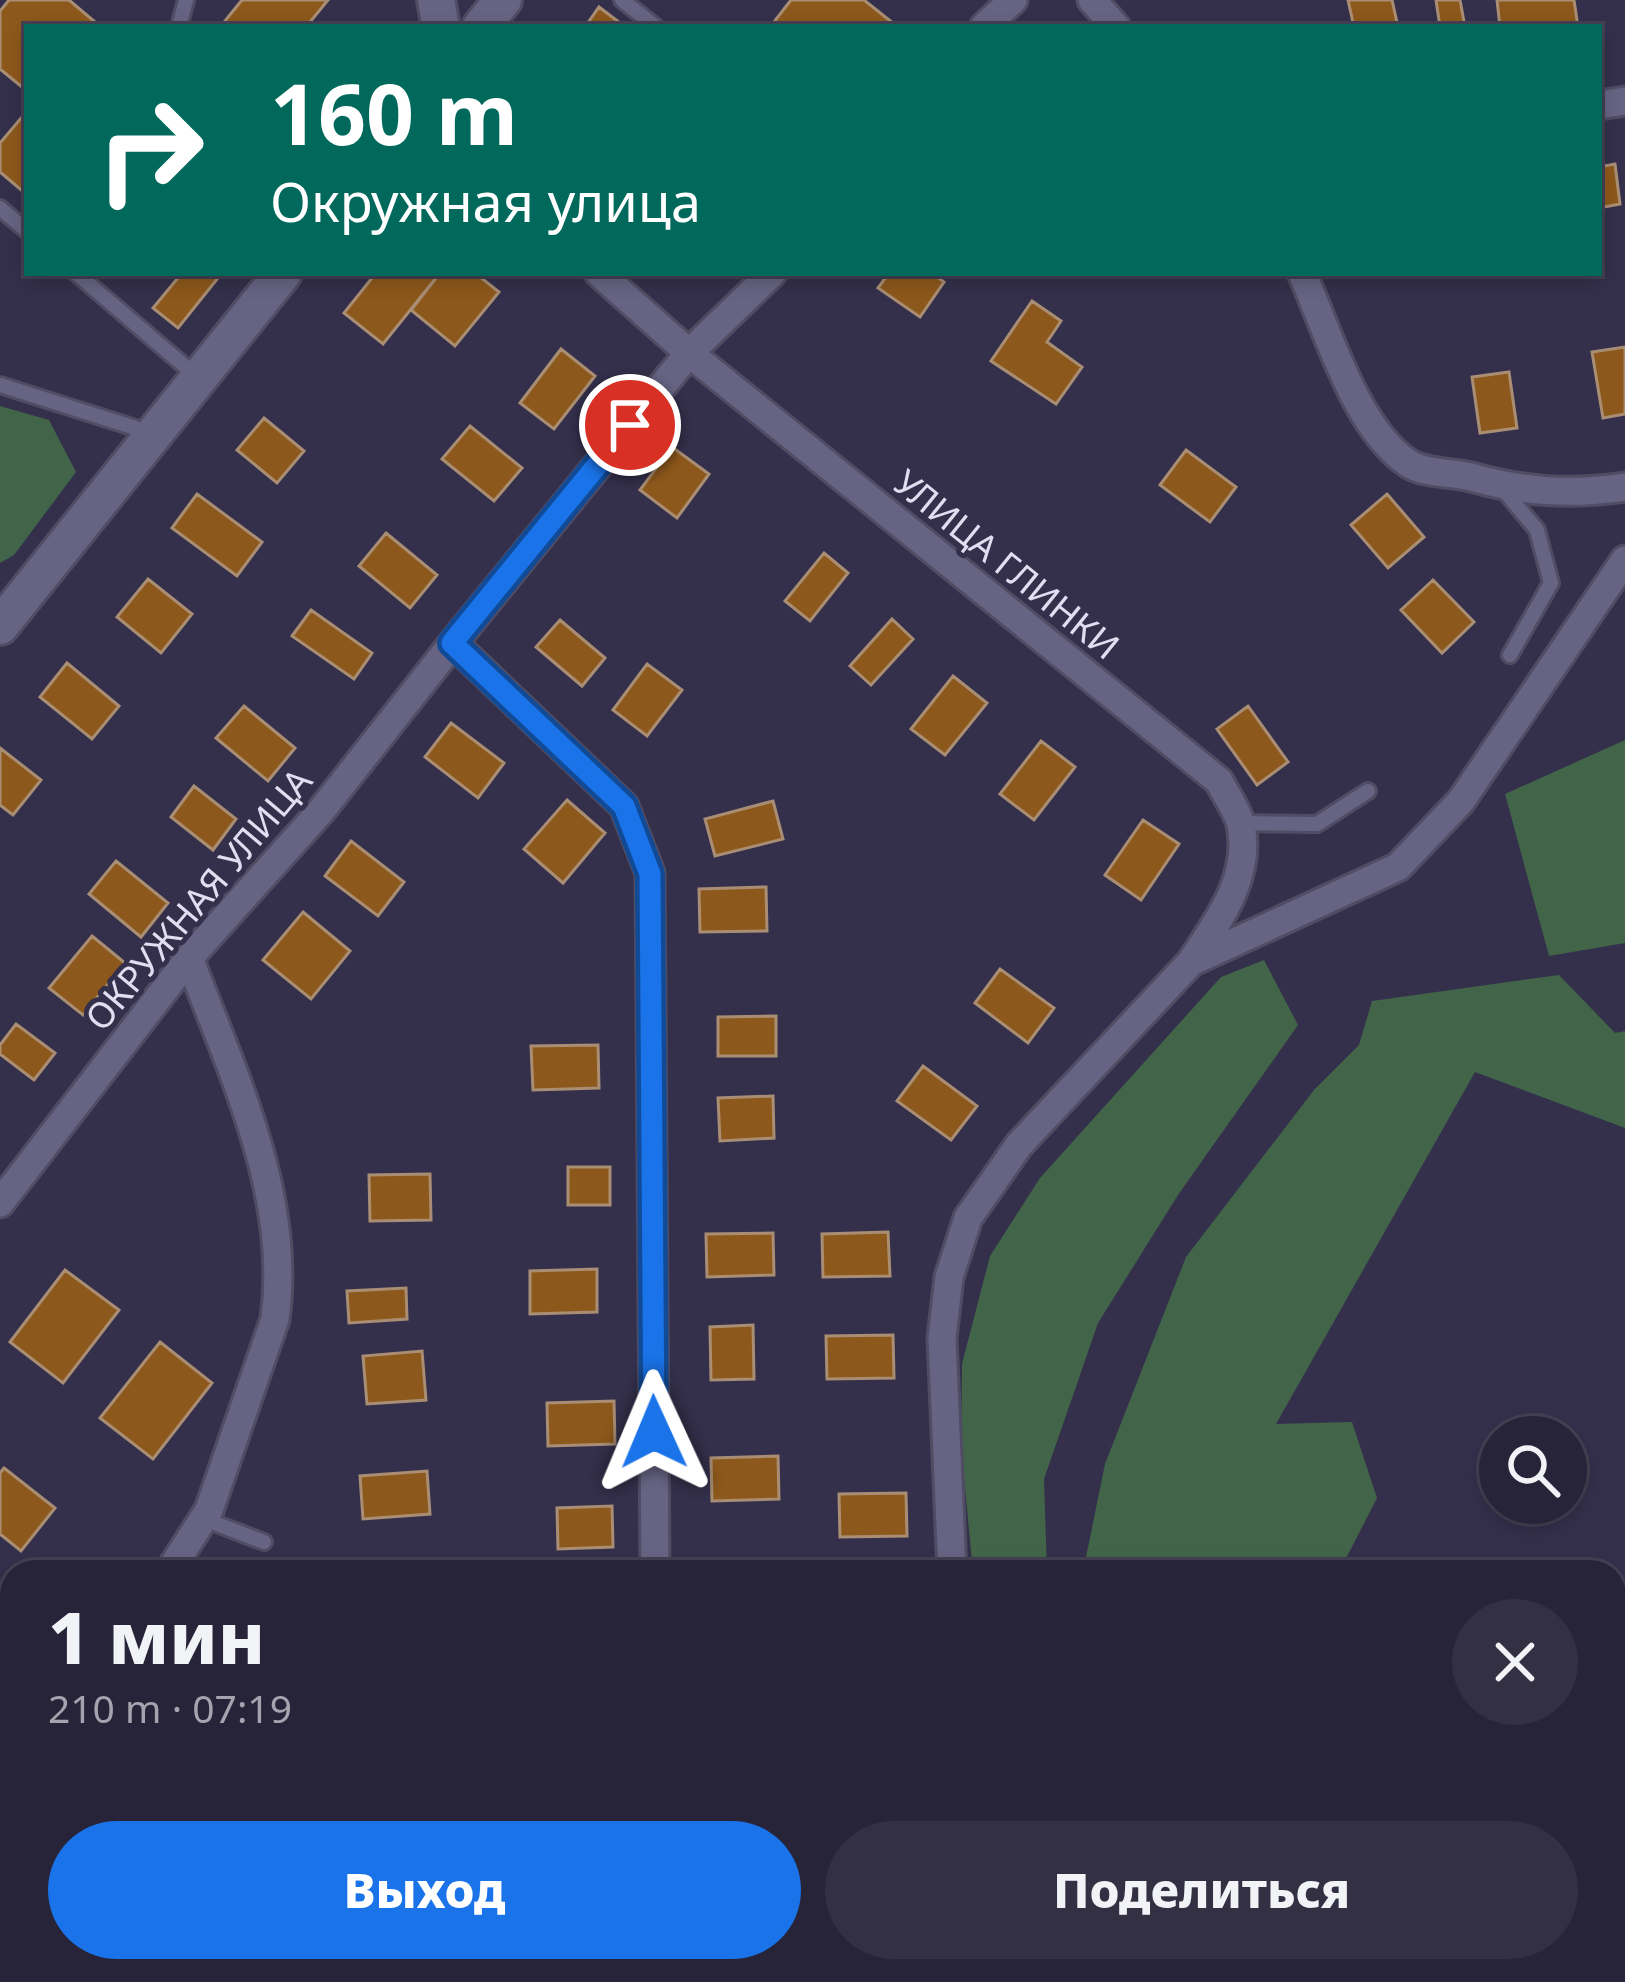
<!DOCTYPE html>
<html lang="ru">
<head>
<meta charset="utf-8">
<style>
  :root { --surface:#272439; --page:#333044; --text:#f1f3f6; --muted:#a4a4ae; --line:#434153; --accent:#1a73e8 }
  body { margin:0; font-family:"Noto Sans",sans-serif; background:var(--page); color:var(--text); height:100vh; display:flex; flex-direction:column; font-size:45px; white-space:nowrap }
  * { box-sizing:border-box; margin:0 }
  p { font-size:39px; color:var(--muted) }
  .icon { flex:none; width:66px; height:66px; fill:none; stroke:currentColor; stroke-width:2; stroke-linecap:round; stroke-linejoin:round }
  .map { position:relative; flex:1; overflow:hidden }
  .side { position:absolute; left:0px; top:1560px; width:1626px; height:423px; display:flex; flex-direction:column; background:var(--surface); border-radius:36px 36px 0 0; box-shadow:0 6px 18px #0003,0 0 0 3px var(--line) }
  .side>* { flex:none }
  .banner { position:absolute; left:24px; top:24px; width:1578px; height:252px; border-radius:0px; box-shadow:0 6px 18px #0003,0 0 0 3px var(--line); background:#00695c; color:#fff; overflow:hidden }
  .controls { position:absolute; left:1479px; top:1416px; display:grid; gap:24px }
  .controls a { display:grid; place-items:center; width:108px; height:108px; border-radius:50%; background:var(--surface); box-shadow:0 6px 18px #0003,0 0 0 3px var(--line); font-size:60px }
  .pin { position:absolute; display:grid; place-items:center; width:102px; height:102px; color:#fff; margin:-51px; border:6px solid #fff; border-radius:50%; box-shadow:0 3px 12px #0007 }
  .me { position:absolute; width:132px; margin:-66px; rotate:359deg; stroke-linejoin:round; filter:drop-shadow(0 0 9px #0008) }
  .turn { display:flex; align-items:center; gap:42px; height:252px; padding:0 48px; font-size:54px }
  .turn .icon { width:156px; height:156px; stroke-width:2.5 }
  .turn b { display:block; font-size:84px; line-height:102px }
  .round { display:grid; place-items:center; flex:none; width:126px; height:126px; border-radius:63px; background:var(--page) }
  .headline { display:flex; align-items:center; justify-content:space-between; height:204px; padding:0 48px }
  h1 { font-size:72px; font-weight:800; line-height:90px }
  .button { display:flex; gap:24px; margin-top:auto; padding:24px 48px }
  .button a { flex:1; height:138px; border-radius:72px; background:var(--accent); color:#fff; font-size:48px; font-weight:800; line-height:138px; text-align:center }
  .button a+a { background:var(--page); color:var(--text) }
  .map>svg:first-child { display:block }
  .green { fill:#426549 }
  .building { fill:#8d581b; stroke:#a98e74; stroke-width:3 }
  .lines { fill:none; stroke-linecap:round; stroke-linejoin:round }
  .lane-casing { stroke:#4f4c63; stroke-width:20 }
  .street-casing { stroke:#4f4c63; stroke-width:33 }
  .secondary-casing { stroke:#4f4c63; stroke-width:42 }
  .path { stroke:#838098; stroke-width:6; stroke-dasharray:9 9; stroke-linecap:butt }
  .lane { stroke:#676483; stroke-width:14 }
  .street { stroke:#676483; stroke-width:27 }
  .secondary { stroke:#676483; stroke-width:36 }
  .route-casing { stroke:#114b97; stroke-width:30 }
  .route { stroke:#1a73e8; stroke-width:21 }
  .labels { text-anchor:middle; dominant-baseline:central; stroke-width:10; stroke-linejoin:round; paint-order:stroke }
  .street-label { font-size:36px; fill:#e0dff1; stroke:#34304c }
</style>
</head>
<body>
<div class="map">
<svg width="1625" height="1982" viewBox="0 0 1625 1982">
  <rect width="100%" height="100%" fill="#34304c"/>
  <!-- green -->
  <path class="green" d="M 0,406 L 49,420 L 76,472 L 14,555 L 0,563 Z
    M 1625,740 L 1625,943 L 1549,956 L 1505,794 Z
    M 1264,960 L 1298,1025 L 1178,1195 L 1098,1323 L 1044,1479 L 1047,1572 L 973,1572 L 961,1446 L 962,1364 L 990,1256 L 1040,1178 L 1221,977 Z
    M 1559,975 L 1615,1033 L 1625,1031 L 1625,1128 L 1475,1072 L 1276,1424 L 1352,1422 L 1377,1498 L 1339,1572 L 1083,1572 L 1105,1464 L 1186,1257 L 1314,1090 L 1359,1045 L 1372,1001 Z"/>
  <!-- building -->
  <path class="building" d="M 9,0 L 69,0 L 101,27 L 27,27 L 27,91 L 0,69 L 0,11 Z
    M 242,0 L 328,0 L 306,27 L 220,27 Z
    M 791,0 L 864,0 L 898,27 L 770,27 Z
    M 1348,0 L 1392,0 L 1398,27 L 1354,27 Z
    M 1436,0 L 1460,0 L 1465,27 L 1440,27 Z
    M 1497,0 L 1574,0 L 1578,27 L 1500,27 Z
    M 599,7 L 624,26 L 623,27 L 585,27 Z
    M 27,111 L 27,192 L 26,194 L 0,172 L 0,143 Z
    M 1615,164 L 1620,204 L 1599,208 L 1599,167 Z
    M 182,273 L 222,273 L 178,328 L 153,308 Z
    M 376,273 L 440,273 L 383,344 L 344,313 Z
    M 440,273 L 475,273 L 499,292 L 455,346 L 411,310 Z
    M 889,273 L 932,273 L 944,282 L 920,317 L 878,288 Z
    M 1032,301 L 1061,321 L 1047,342 L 1082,367 L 1056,404 L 991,361 Z
    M 1625,347 L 1625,414 L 1603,418 L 1592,352 Z
    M 561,349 L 595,376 L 554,429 L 520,403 Z
    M 1509,372 L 1517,428 L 1480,433 L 1472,377 Z
    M 264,418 L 304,451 L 277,483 L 237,450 Z
    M 470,426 L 522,468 L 494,501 L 442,459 Z
    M 672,447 L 709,474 L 677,518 L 640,490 Z
    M 1186,450 L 1236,487 L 1210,522 L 1160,485 Z
    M 197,494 L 262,542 L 237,576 L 172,528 Z
    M 1387,494 L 1424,537 L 1388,568 L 1351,525 Z
    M 386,533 L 437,575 L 410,608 L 359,566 Z
    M 824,553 L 848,573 L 810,621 L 785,601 Z
    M 148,579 L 192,614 L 161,653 L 117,617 Z
    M 1433,580 L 1474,622 L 1442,653 L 1401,610 Z
    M 311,610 L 372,653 L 354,679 L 292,636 Z
    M 892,619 L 913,639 L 871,685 L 850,666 Z
    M 560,620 L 605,658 L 582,686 L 536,647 Z
    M 67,663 L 119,706 L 92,739 L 40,697 Z
    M 647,664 L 682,690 L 647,736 L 613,710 Z
    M 953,676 L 987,703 L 945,755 L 911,729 Z
    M 244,706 L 295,748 L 268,781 L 216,738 Z
    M 1248,706 L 1288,762 L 1257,785 L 1217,729 Z
    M 451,723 L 504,763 L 478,798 L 425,757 Z
    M 1041,741 L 1075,767 L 1034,820 L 1000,794 Z
    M 0,748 L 41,780 L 13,815 L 0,805 Z
    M 194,786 L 236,819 L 213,850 L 171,817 Z
    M 567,800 L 605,833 L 563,883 L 524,849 Z
    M 773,801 L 783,839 L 715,856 L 705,819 Z
    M 1143,820 L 1179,844 L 1141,900 L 1105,875 Z
    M 351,841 L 404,882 L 378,916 L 325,876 Z
    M 116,861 L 168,903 L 141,937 L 89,894 Z
    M 766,887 L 767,931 L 700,932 L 699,889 Z
    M 303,912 L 350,951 L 311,999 L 263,960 Z
    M 92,936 L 125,963 L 83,1015 L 49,988 Z
    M 1000,969 L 1054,1008 L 1028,1043 L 975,1003 Z
    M 776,1016 L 776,1056 L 718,1056 L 718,1017 Z
    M 16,1024 L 55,1053 L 34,1080 L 0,1054 L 0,1045 Z
    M 598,1045 L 599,1088 L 533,1090 L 531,1046 Z
    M 923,1066 L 977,1106 L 951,1140 L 897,1101 Z
    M 773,1096 L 774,1138 L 720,1141 L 718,1098 Z
    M 568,1167 L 610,1167 L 610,1205 L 568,1205 Z
    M 430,1174 L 431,1220 L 370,1221 L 369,1175 Z
    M 888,1232 L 890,1276 L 823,1277 L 822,1234 Z
    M 773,1233 L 774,1275 L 707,1277 L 706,1234 Z
    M 597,1269 L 597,1312 L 530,1314 L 530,1271 Z
    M 65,1270 L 119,1310 L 63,1383 L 10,1342 Z
    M 406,1288 L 407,1319 L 349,1323 L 347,1291 Z
    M 753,1325 L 754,1379 L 711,1380 L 710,1327 Z
    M 893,1335 L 894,1378 L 827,1379 L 826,1336 Z
    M 160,1342 L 212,1383 L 153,1459 L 100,1418 Z
    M 422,1351 L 426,1400 L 367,1404 L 363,1356 Z
    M 614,1401 L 615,1444 L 548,1446 L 547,1403 Z
    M 778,1456 L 779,1499 L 712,1501 L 711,1458 Z
    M 4,1468 L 55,1508 L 21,1551 L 0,1534 L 0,1473 Z
    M 427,1471 L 430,1514 L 363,1519 L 360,1476 Z
    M 906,1493 L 907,1536 L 840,1537 L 839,1494 Z
    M 612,1506 L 613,1547 L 558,1549 L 557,1508 Z
    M 8,1721 L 12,1724 L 12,1768 L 0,1759 L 0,1731 Z
    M 583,1971 L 620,1971 L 634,1982 L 574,1982 Z"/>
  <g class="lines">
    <defs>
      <path id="lane" d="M 622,0 L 656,27
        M 179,27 L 186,0
        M 0,208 L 27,231
        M 76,273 L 195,375
        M 0,385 L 148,432
        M 1502,488 L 1537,530 L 1551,583 L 1510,655
        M 1240,823 L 1317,824 L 1368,791
        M 204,1519 L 264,1542"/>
      <path id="street" d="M 1092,0 L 1116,27
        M 984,27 L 1013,0
        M 1599,105 L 1625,101
        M 599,273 L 689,353 L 1219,781 C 1226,795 1238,811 1241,825 C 1251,877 1220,918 1193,959
        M 1302,273 C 1328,331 1355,427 1408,463 C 1424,474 1452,472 1471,477 C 1524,492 1570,495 1625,487
        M 453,643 L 689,353 L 772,273
        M 0,1203 L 189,958 L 321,811 L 453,643 L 624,806 L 650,873 L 655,1572
        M 169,1572 L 209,1510 L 275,1319 C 292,1195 232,1072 189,958
        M 952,1572 L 942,1338 L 949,1277 L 968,1218 L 1019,1145 L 1191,962 L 1398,867 L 1461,801 L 1625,560
        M 0,1603 L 12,1612
        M 456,1971 L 470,1982
        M 509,1982 L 517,1971
        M 958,1982 L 960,1971"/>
      <path id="secondary" d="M 436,0 L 441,27
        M 481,27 L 503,0
        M 0,626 L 283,273"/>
    </defs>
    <!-- lane casing -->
    <use href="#lane" class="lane-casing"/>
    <!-- street casing -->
    <use href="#street" class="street-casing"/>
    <!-- secondary casing -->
    <use href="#secondary" class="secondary-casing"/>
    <!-- path -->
    <path class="path" d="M 1610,1982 L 1625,1970"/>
    <!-- lane -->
    <use href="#lane" class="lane"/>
    <!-- street -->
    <use href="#street" class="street"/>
    <!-- secondary -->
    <use href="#secondary" class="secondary"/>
  </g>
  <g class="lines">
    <defs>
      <path id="route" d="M 630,425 L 452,643 L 624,806 L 650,874 L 654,1432"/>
    </defs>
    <!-- route casing -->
    <use href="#route" class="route-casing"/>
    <!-- route -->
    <use href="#route" class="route"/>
  </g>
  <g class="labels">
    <!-- street labels -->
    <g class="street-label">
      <text transform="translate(1007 564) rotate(39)">УЛИЦА ГЛИНКИ</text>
      <text transform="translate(198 899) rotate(-50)">ОКРУЖНАЯ УЛИЦА</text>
    </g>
  </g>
</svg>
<div class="controls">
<a><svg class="icon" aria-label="search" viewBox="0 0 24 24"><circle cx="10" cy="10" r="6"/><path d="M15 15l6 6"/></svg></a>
</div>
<div class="pin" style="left:630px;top:425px;background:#d93025"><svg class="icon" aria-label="arrive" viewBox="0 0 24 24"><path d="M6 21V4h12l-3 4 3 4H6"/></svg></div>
<svg class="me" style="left:654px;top:1432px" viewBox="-20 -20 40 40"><path d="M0-17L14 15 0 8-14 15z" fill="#1a73e8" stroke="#fff" stroke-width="4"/></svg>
<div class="banner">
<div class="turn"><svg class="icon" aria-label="right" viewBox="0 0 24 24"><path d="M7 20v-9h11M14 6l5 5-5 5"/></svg><div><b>160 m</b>Окружная улица</div></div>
</div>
<section class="side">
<div class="headline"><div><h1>1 мин</h1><p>210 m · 07:19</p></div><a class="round"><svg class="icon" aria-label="close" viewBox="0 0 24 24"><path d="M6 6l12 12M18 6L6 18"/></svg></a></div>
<div class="button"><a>Выход</a><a>Поделиться</a></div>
</section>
</div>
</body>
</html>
